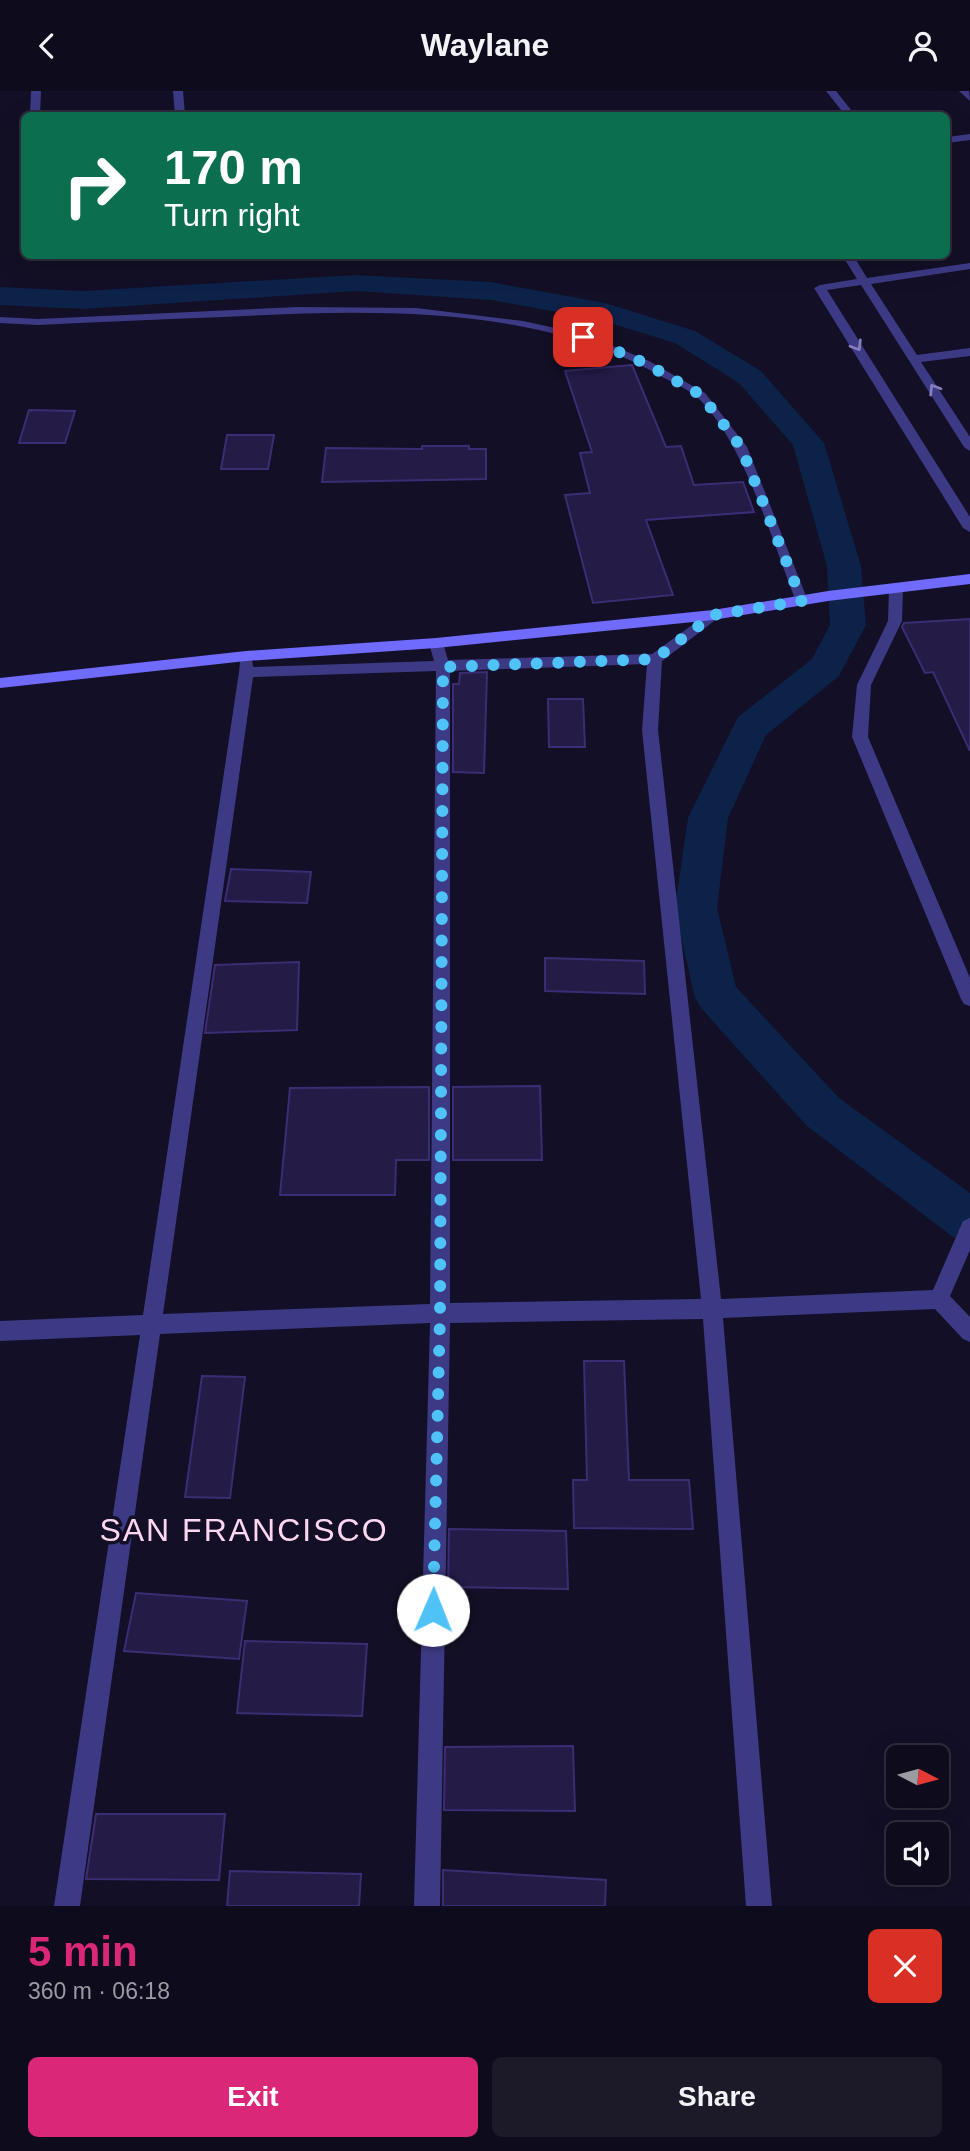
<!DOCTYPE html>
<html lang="en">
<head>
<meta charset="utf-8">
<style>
  :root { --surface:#0e0b1c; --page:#1c1929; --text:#f1f3f6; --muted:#9b9ba3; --line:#2e2b3b; --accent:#db2777 }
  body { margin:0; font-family:Helvetica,sans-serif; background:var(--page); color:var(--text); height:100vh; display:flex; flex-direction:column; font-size:26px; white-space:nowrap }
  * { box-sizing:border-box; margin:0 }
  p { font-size:23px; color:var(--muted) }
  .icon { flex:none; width:38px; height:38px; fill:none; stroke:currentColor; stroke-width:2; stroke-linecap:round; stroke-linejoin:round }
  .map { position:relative; height:1815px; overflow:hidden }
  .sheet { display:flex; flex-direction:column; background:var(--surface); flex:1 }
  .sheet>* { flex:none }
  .banner { position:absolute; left:21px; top:21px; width:929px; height:147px; border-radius:10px; box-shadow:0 7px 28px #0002,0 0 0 2px var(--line); background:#0b6e4f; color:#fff; overflow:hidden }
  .needle { width:46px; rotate:96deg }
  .tools { position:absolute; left:886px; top:1654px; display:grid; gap:14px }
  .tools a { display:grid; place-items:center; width:63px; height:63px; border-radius:10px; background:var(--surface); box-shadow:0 7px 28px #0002,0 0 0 2px var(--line); font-size:35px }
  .pin { position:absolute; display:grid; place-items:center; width:60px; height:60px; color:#fff; margin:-30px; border-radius:14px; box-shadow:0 4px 10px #0006 }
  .me { position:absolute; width:77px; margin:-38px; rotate:1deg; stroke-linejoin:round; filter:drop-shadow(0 0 5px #0008) }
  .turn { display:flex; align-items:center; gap:24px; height:147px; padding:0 28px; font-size:32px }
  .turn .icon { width:91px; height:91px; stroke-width:2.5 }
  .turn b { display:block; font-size:49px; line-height:60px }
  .round { display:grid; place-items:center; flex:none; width:74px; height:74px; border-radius:10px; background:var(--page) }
  .summary { display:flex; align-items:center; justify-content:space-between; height:119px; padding:0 28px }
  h1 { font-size:42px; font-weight:700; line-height:52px; color:var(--accent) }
  .primary-button { display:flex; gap:14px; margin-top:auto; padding:14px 28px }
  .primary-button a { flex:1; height:80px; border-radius:10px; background:var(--accent); color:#fff; font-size:28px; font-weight:700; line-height:80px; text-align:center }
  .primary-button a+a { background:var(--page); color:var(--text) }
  header { display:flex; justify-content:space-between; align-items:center; height:91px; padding:0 28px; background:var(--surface); font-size:32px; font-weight:700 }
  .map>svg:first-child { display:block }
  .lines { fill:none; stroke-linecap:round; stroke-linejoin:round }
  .canal { fill:#0c2248; fill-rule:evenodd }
  .building { fill:#241b47; stroke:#3b2d73; stroke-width:2 }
  .lane { fill:#3d3a85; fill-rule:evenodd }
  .street { fill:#3d3a85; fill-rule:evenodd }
  .secondary { fill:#6f6bff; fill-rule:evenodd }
  .oneway { stroke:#837fbc }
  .route { stroke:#4fc3f7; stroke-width:12; stroke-dasharray:0 21.6 }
  .labels { text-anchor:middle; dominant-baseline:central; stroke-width:7; stroke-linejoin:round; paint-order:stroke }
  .near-neighbourhood-label { font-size:32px; letter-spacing:2px; fill:#ffd6f0; stroke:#130f26 }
</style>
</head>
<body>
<header><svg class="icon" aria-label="back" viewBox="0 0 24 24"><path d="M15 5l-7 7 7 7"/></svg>Waylane<svg class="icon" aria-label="person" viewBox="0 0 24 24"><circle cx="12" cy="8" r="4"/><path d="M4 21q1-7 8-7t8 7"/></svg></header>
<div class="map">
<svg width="970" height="1815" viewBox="0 0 970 1815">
  <rect width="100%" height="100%" fill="#130f26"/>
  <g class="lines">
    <!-- canal -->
    <path class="canal" d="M 356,184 L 491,191 L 605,212 L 695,240 L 761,280 L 824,352 L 861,475 L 866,534 L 839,585 L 766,644 L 728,727 L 717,817 L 736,896 L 839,1007 L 970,1102 L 970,1153 L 953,1146 L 807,1035 L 701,917 L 694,904 L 675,817 L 688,727 L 738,626 L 812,568 L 830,534 L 827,475 L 793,354 L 739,292 L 675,252 L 600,229 L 491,209 L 356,200 L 83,218 L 0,214 L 0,196 L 83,200 Z"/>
  </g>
  <!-- building -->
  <path class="building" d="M 632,274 L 666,356 L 681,355 L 694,394 L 743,391 L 754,421 L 646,429 L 673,504 L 593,512 L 565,404 L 590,402 L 580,362 L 592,361 L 565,280 Z
    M 29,319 L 75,320 L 65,352 L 19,352 Z
    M 227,344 L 274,344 L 268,378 L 221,378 Z
    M 422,355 L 469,355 L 469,358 L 486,358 L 486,388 L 322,391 L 326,357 L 422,358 Z
    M 970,528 L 970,660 L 933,581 L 925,582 L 902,536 L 904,532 Z
    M 487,581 L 484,682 L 453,681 L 453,593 L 459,593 L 460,582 Z
    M 548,608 L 583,608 L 585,656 L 549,656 Z
    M 231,778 L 311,781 L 307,812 L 225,810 Z
    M 545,867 L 644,870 L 645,903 L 545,900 Z
    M 299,871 L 297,939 L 205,942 L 215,874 Z
    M 540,995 L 542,1069 L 453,1069 L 453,996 Z
    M 429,996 L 429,1069 L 396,1069 L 395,1104 L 280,1104 L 290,997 Z
    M 584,1270 L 624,1270 L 629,1389 L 689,1389 L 693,1438 L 574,1437 L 573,1389 L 587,1389 Z
    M 202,1285 L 245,1286 L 230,1407 L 185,1406 Z
    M 449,1438 L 566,1440 L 568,1498 L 448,1496 Z
    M 136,1502 L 247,1510 L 239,1568 L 124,1560 Z
    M 245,1550 L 367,1553 L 362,1625 L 237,1622 Z
    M 573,1655 L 575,1720 L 444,1719 L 445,1656 Z
    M 96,1723 L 225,1723 L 219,1789 L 86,1788 Z
    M 443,1779 L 606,1789 L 605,1815 L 443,1815 Z
    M 230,1780 L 361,1783 L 359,1815 L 227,1815 Z"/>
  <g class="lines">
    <!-- lane -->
    <path class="lane" d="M 297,216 L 416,217 L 523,230 L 587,244 L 649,270 L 705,302 L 747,356 L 808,510 L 802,514 L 796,510 C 772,450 744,351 698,307 C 687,297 669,290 657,283 C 533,212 361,219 223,226 C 161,228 100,231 38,234 L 0,232 L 0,226 L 38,228 Z"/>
    <!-- street -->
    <path class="street" d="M 31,0 L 41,0 L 40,24 L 30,24 Z
      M 173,0 L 183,0 L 185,24 L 175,24 Z
      M 826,0 L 836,0 L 855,24 L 845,24 Z
      M 959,0 L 969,0 L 970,10 Z
      M 970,43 L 970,49 L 947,52 L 947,46 Z
      M 842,164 L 853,164 L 867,187 L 970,172 L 970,178 L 871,193 L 917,264 L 970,257 L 970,265 L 921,271 L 970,346 L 970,360 L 964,356 L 861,194 L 827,199 L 970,426 L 970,441 L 963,437 L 814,197 L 820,194 L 857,188 Z
      M 896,492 L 903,497 L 902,530 L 871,594 L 868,646 L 970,887 L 970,915 L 964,913 L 961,908 L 852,646 L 857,594 L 888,530 L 889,497 Z
      M 713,519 L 718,521 L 718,527 L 662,570 L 658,639 L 721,1208 L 933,1199 L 963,1130 L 970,1127 L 970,1159 L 950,1205 L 970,1226 L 970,1251 L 963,1248 L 935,1218 L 723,1227 L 772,1815 L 746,1815 L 703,1228 L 450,1232 L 440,1815 L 414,1815 L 430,1232 L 160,1243 L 80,1815 L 54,1815 L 140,1244 L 0,1250 L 0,1230 L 143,1224 L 239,581 L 241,561 L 251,561 L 253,576 L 434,570 L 429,552 L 436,547 L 443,552 L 448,569 L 652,563 ZM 647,573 L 642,639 L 701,1208 L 450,1212 L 450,580 ZM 436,580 L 430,1213 L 163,1223 L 253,586 Z"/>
    <!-- secondary -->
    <path class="secondary" d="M 970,483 L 970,493 L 828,510 L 713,529 L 436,557 L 246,570 L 0,597 L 0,587 L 246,560 L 436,547 L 713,519 L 828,500 Z"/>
  </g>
  <!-- one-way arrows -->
  <defs><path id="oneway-chevron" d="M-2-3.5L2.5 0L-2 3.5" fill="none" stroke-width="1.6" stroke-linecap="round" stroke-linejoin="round" transform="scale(1.75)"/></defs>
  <g class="oneway">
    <use href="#oneway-chevron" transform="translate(857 255) rotate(58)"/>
    <use href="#oneway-chevron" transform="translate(934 298) rotate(-122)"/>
  </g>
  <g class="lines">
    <!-- route -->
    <path class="route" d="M 433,1519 L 440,1223 L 443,576 L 655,568 L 713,524 L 802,510 L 741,356 L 701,304 L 645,272 L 583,246"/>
  </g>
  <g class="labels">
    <!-- near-neighbourhood labels -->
    <g class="near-neighbourhood-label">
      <text x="244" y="1439">SAN FRANCISCO</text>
    </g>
  </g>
</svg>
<div class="tools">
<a><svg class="needle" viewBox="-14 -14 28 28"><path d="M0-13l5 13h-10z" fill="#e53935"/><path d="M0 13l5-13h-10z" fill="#9b9ba3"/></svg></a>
<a><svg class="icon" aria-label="sound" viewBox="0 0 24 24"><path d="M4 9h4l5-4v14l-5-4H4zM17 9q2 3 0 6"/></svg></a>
</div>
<div class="pin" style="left:583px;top:246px;background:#d93025"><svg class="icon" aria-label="arrive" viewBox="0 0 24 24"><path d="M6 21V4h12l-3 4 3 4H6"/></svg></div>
<svg class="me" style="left:433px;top:1519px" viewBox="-20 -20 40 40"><circle r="19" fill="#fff"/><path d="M0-13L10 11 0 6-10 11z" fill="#4fc3f7"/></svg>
<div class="banner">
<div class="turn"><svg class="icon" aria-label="right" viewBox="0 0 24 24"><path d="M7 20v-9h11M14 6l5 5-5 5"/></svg><div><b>170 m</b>Turn right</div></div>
</div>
</div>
<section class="sheet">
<div class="summary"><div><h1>5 min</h1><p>360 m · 06:18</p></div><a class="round" style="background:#d93025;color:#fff"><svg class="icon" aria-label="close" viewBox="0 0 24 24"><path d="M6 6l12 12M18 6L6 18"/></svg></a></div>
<div class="primary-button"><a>Exit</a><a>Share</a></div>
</section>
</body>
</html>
